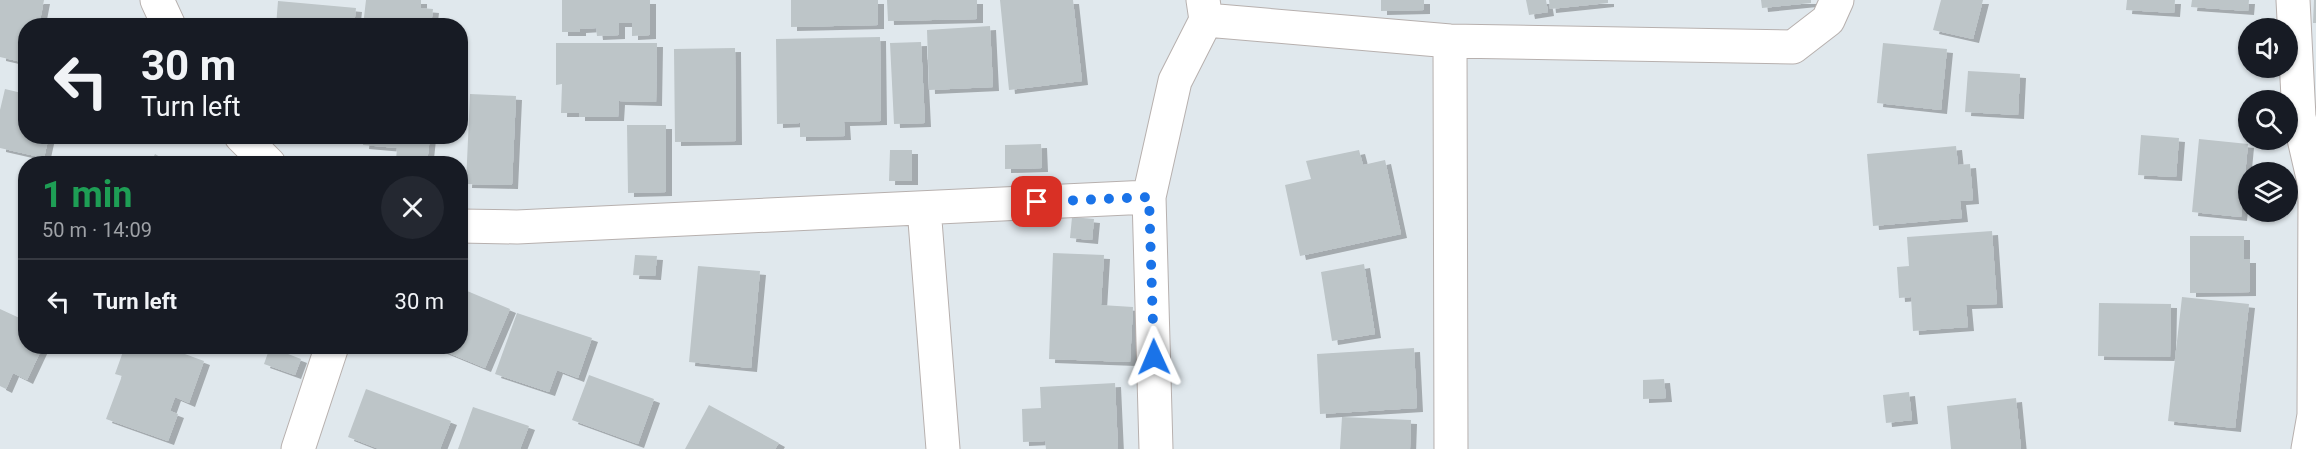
<!DOCTYPE html>
<html lang="en">
<head>
<meta charset="utf-8">
<style>
  :root { --surface:#171b24; --page:#242831; --text:#f1f3f6; --muted:#9ea1a6; --line:#363941 }
  body { margin:0; font-family:Roboto,sans-serif; background:var(--page); color:var(--text); height:100vh; display:flex; flex-direction:column; font-size:22px; white-space:nowrap }
  * { box-sizing:border-box; margin:0 }
  p { font-size:20px; color:var(--muted) }
  .icon { flex:none; width:33px; height:33px; fill:none; stroke:currentColor; stroke-width:2; stroke-linecap:round; stroke-linejoin:round }
  .map { position:relative; flex:1; overflow:hidden }
  .details { position:absolute; left:18px; top:156px; width:450px; height:198px; display:flex; flex-direction:column; background:var(--surface); border-radius:24px; box-shadow:0 2px 4px #0004 }
  .details>* { flex:none }
  .banner { position:absolute; left:18px; top:18px; width:450px; height:126px; border-radius:24px; box-shadow:0 2px 4px #0004; background:#171b24; color:var(--text); overflow:hidden }
  .buttons { position:absolute; left:2238px; top:18px; display:grid; gap:12px }
  .buttons a { display:grid; place-items:center; width:60px; height:60px; border-radius:50%; background:var(--surface); box-shadow:0 2px 4px #0004; font-size:30px }
  .pin { position:absolute; display:grid; place-items:center; width:51px; height:51px; color:#fff; margin:-26px; border-radius:12px; box-shadow:0 3px 9px #0006 }
  .me { position:absolute; width:66px; margin:-33px; rotate:359deg; stroke-linejoin:round; filter:drop-shadow(0 0 4px #0008) }
  .turn { display:flex; align-items:center; gap:21px; height:126px; padding:0 24px; font-size:27px }
  .turn .icon { width:78px; height:78px; stroke-width:2.5 }
  .turn b { display:block; font-size:42px; line-height:51px }
  .round { display:grid; place-items:center; flex:none; width:63px; height:63px; border-radius:32px; background:var(--page) }
  .summary { display:flex; align-items:center; justify-content:space-between; height:102px; padding:0 24px }
  h1 { font-size:36px; font-weight:700; line-height:45px; color:#1e9e55 }
  ul { padding:0; list-style:none }
  li { display:flex; align-items:center; gap:18px; height:84px; padding:0 24px; border-top:2px solid var(--line) }
  li div { flex:1 }
  li b { display:block; font-size:22px }
  li em { font-style:normal }
  .map>svg:first-child { display:block }
  .building { fill:#bdc5c8; filter:url(#shadow) }
  .lines { fill:none; stroke-linecap:round; stroke-linejoin:round }
  .street-casing { stroke:#b7b0ae; stroke-width:35 }
  .street { stroke:#fff; stroke-width:33 }
  .route { stroke:#1a73e8; stroke-width:10; stroke-dasharray:0 18 }
</style>
</head>
<body>
<div class="map">
<svg width="2316" height="449" viewBox="0 0 2316 449">
  <defs>
    <filter id="shadow"><feDropShadow dx="6" dy="4" stdDeviation="0" flood-color="#0004"/></filter>
  </defs>
  <rect width="100%" height="100%" fill="#e0e8ed"/>
  <!-- building -->
  <path class="building" d="M 0,0 L 44,0 L 39,26 L 26,26 L 26,63 L 0,57 Z
    M 366,0 L 421,0 L 421,8 L 433,9 L 431,26 L 363,26 Z
    M 562,0 L 650,0 L 650,35 L 632,36 L 632,23 L 619,23 L 619,35 L 597,36 L 596,28 L 580,29 L 580,32 L 562,32 Z
    M 791,0 L 878,0 L 878,25 L 791,27 Z
    M 887,0 L 977,0 L 977,19 L 888,21 Z
    M 1000,0 L 1073,0 L 1082,81 L 1009,90 Z
    M 1381,0 L 1424,0 L 1424,10 L 1381,11 Z
    M 1526,0 L 1546,0 L 1548,12 L 1529,15 Z
    M 1549,0 L 1608,0 L 1608,3 L 1550,9 Z
    M 1761,0 L 1811,0 L 1811,3 L 1762,8 Z
    M 1941,0 L 1983,0 L 1973,39 L 1933,30 Z
    M 2127,0 L 2175,0 L 2174,13 L 2126,10 Z
    M 2192,0 L 2249,0 L 2248,11 L 2191,7 Z
    M 2314,0 L 2316,0 L 2316,23 L 2313,23 Z
    M 278,1 L 356,8 L 354,26 L 276,26 Z
    M 990,26 L 993,87 L 929,90 L 927,30 Z
    M 880,37 L 881,121 L 844,122 L 845,136 L 800,137 L 800,123 L 777,124 L 776,39 Z
    M 921,42 L 925,123 L 894,124 L 890,43 Z
    M 556,43 L 657,43 L 656,102 L 619,101 L 618,117 L 579,117 L 579,113 L 561,113 L 562,84 L 556,85 Z
    M 1883,43 L 1947,49 L 1941,110 L 1877,103 Z
    M 735,48 L 736,141 L 675,142 L 674,49 Z
    M 1968,71 L 2020,74 L 2018,115 L 1965,112 Z
    M 5,89 L 26,94 L 26,136 L 49,136 L 44,158 L 0,148 L 0,110 Z
    M 470,94 L 516,96 L 512,185 L 466,184 Z
    M 627,125 L 666,125 L 666,192 L 628,193 Z
    M 2141,135 L 2179,138 L 2176,177 L 2138,175 Z
    M 364,136 L 430,136 L 427,164 L 396,160 L 397,148 L 363,145 Z
    M 2199,139 L 2248,144 L 2241,217 L 2192,212 Z
    M 1041,144 L 1042,168 L 1005,169 L 1005,145 Z
    M 1956,146 L 1958,165 L 1970,164 L 1973,200 L 1960,201 L 1962,218 L 1873,226 L 1867,154 Z
    M 890,150 L 912,150 L 912,181 L 889,181 Z
    M 1359,150 L 1363,165 L 1385,160 L 1401,234 L 1300,256 L 1285,185 L 1311,179 L 1306,161 Z
    M 155,154 L 172,164 L 150,164 Z
    M 337,160 L 355,161 L 355,164 L 337,164 Z
    M 1072,217 L 1094,219 L 1092,240 L 1070,238 Z
    M 1992,231 L 1997,304 L 1966,305 L 1968,327 L 1913,331 L 1911,297 L 1899,298 L 1897,267 L 1909,266 L 1907,237 Z
    M 2190,236 L 2244,236 L 2244,259 L 2250,259 L 2250,292 L 2190,293 Z
    M 1053,253 L 1104,255 L 1101,305 L 1133,307 L 1130,362 L 1049,359 Z
    M 635,255 L 657,256 L 655,276 L 633,275 Z
    M 1364,264 L 1375,334 L 1332,341 L 1321,272 Z
    M 698,266 L 760,271 L 751,368 L 689,362 Z
    M 460,288 L 510,309 L 485,368 L 434,347 L 460,346 Z
    M 2182,297 L 2249,304 L 2235,428 L 2168,421 Z
    M 2099,303 L 2171,304 L 2170,357 L 2098,356 Z
    M 0,309 L 26,321 L 26,346 L 43,346 L 27,380 L 13,373 L 6,389 L 0,386 Z
    M 517,313 L 592,338 L 578,378 L 557,370 L 549,392 L 495,374 Z
    M 125,346 L 163,346 L 204,361 L 189,403 L 175,397 L 170,411 L 178,414 L 168,441 L 106,419 L 122,376 L 115,374 Z
    M 270,347 L 301,359 L 295,375 L 264,364 Z
    M 1414,348 L 1417,408 L 1320,414 L 1317,354 Z
    M 589,375 L 654,399 L 638,444 L 572,420 Z
    M 1664,379 L 1666,398 L 1643,399 L 1643,380 Z
    M 1115,383 L 1118,449 L 1046,449 L 1045,441 L 1023,442 L 1022,409 L 1041,408 L 1040,387 Z
    M 366,389 L 451,421 L 440,449 L 379,449 L 348,437 Z
    M 1909,392 L 1912,420 L 1886,423 L 1883,395 Z
    M 2016,398 L 2021,449 L 1951,449 L 1947,406 Z
    M 709,405 L 779,443 L 775,449 L 685,449 Z
    M 473,407 L 529,426 L 520,449 L 458,449 Z
    M 1342,417 L 1411,420 L 1410,449 L 1340,449 Z"/>
  <g class="lines">
    <defs>
      <path id="street" d="M 157,0 L 169,26
        M 2293,0 L 2299,117 L 2314,182 L 2315,202 L 2314,415 L 2308,449
        M 1206,20 L 1450,41 L 1793,47 L 1828,20 L 1837,0
        M 1450,41 L 1451,449
        M 241,136 L 269,164
        M 924,208 L 943,449
        M 460,226 L 517,227 L 1149,197
        M 298,449 L 332,346
        M 1156,449 L 1149,197 L 1175,81 L 1206,20 L 1203,0"/>
    </defs>
    <!-- street casing -->
    <use href="#street" class="street-casing"/>
    <!-- street -->
    <use href="#street" class="street"/>
  </g>
  <g class="lines">
    <!-- route -->
    <path class="route" d="M 1037,202 L 1149,197 L 1154,357"/>
  </g>
</svg>
<div class="buttons">
<a><svg class="icon" aria-label="sound" viewBox="0 0 24 24"><path d="M4 9h4l5-4v14l-5-4H4zM17 9q2 3 0 6"/></svg></a>
<a><svg class="icon" aria-label="search" viewBox="0 0 24 24"><circle cx="10" cy="10" r="6"/><path d="M15 15l6 6"/></svg></a>
<a><svg class="icon" aria-label="layers" viewBox="0 0 24 24"><path d="M12 4l9 5-9 5-9-5zM3 14l9 5 9-5"/></svg></a>
</div>
<div class="pin" style="left:1037px;top:202px;background:#d93025"><svg class="icon" aria-label="arrive" viewBox="0 0 24 24"><path d="M6 21V4h12l-3 4 3 4H6"/></svg></div>
<svg class="me" style="left:1154px;top:357px" viewBox="-20 -20 40 40"><path d="M0-17L14 15 0 8-14 15z" fill="#1a73e8" stroke="#fff" stroke-width="4"/></svg>
<div class="banner">
<div class="turn"><svg class="icon" aria-label="left" viewBox="0 0 24 24"><path d="M17 20v-9H6M10 6l-5 5 5 5"/></svg><div><b>30 m</b>Turn left</div></div>
</div>
<section class="details">
<div class="summary"><div><h1>1 min</h1><p>50 m · 14:09</p></div><a class="round"><svg class="icon" aria-label="close" viewBox="0 0 24 24"><path d="M6 6l12 12M18 6L6 18"/></svg></a></div>
<ul>
<li><svg class="icon" aria-label="left" viewBox="0 0 24 24"><path d="M17 20v-9H6M10 6l-5 5 5 5"/></svg><div><b>Turn left</b></div><em>30 m</em></li>
</ul>
</section>
</div>
</body>
</html>
